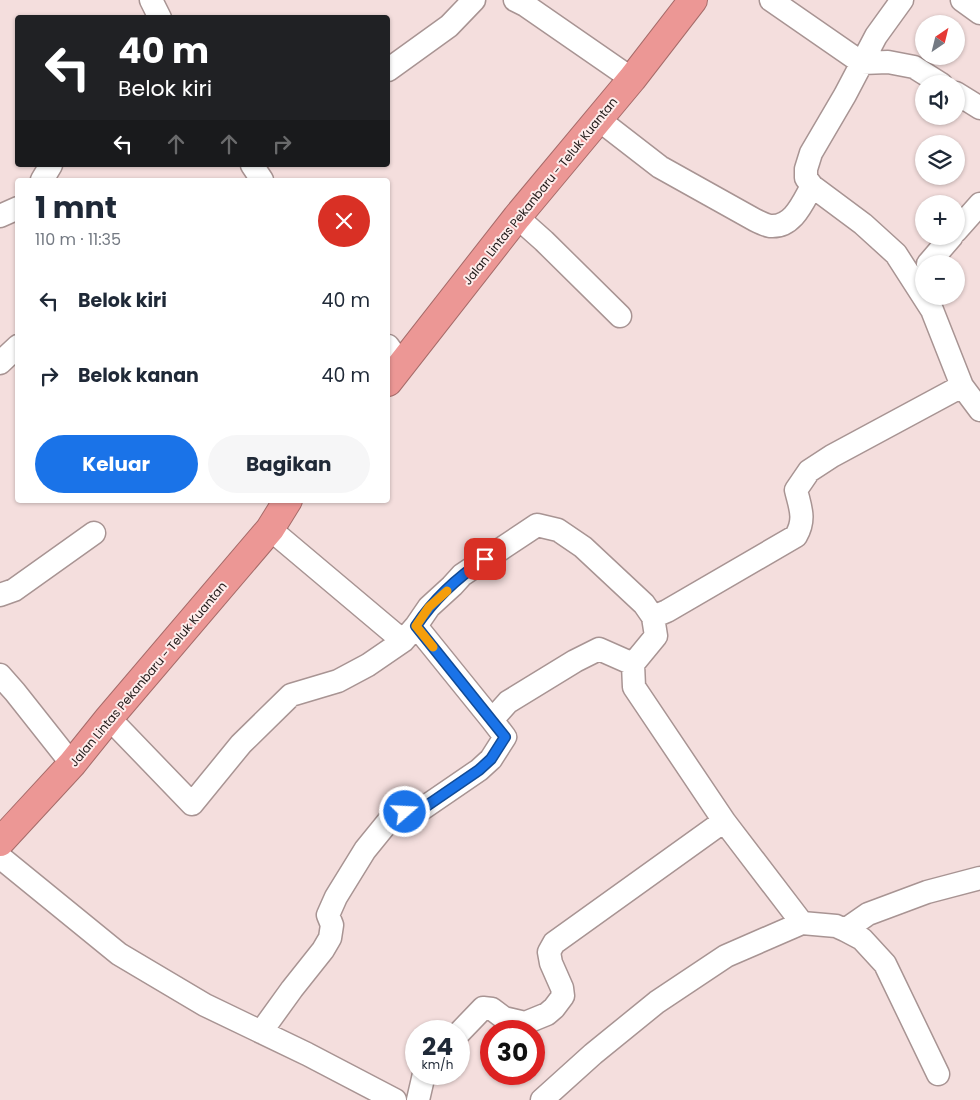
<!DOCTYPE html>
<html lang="id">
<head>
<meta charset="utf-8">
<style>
  :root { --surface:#fff; --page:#f6f6f7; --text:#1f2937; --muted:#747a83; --accent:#1a73e8 }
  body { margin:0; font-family:Poppins,sans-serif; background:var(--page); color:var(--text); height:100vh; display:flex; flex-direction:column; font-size:19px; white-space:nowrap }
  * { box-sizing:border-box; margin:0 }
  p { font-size:16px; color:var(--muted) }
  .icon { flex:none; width:28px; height:28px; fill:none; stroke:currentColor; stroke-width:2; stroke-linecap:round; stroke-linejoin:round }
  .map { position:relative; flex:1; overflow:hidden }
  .drawer { position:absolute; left:15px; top:178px; width:375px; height:325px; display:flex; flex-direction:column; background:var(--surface); border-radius:5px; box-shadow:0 1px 4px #0004 }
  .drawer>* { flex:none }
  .hud { position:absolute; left:15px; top:15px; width:375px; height:152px; border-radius:5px; box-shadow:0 1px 4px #0004; background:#202124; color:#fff; overflow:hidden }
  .needle { width:32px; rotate:35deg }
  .controls { position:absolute; left:915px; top:15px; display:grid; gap:10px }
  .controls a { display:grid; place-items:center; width:50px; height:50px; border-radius:50%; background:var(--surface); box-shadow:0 1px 4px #0004; font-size:25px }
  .speed { position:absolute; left:405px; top:1020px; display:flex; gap:10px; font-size:25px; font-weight:700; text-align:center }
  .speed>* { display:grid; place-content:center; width:65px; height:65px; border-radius:50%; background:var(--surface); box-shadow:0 1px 4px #0004; line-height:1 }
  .speed small { font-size:12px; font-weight:400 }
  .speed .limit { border:8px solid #d22; background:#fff; color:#111 }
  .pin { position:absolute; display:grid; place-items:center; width:42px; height:42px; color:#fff; margin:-21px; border-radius:10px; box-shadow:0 2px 8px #0006 }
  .me { position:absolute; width:55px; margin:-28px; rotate:71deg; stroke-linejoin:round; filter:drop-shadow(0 0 4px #0008) }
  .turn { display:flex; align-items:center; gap:18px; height:105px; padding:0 20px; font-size:22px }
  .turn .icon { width:65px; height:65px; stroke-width:2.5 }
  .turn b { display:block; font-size:35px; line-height:42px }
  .lanes { display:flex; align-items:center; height:48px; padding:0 20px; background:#0003; justify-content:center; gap:25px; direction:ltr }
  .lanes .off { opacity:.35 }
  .round { display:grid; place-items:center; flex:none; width:52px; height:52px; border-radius:26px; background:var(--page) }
  .head { display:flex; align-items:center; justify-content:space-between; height:85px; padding:0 20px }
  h1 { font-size:30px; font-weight:700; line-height:38px }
  .cta { display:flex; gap:10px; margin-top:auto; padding:10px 20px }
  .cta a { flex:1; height:58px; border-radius:30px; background:var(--accent); color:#fff; font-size:20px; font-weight:700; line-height:58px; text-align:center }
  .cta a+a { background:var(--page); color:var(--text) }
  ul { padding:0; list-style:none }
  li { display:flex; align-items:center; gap:15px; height:75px; padding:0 20px }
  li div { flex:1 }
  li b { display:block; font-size:19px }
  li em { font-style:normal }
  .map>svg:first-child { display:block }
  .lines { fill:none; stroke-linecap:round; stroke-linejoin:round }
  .minor-casing { stroke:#a89493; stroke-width:25 }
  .highway-casing { stroke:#a56b69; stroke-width:30 }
  .minor { stroke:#fff; stroke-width:22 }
  .highway { stroke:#ec9795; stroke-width:28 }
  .route-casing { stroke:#114b97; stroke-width:12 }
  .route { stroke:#1a73e8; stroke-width:9 }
  .slow { stroke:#f59e0b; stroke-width:9 }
  .labels { text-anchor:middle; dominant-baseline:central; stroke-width:4; stroke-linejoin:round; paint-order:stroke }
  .street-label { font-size:12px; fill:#201918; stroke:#feeceb }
</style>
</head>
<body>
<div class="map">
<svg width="980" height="1100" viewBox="0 0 980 1100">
  <rect width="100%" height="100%" fill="#f4dedd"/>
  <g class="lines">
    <defs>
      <path id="minor" d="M 151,0 L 160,18
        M 515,0 L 525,5 L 632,79
        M 771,0 L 862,63 L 888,62 L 914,67 L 941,84
        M 962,0 L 980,13
        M 388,70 L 449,26 L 474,0
        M 956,93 L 980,108
        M 598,119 L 660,167 L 755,220 C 759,222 765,225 770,226 C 793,228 803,202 812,186 L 863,224 L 896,254 L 932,310 L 962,386 L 980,410
        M 252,165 L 262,180
        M 42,180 L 51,165
        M 812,186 L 806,178 L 806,169 L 811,153 L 845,95 L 876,36 L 902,0
        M 0,216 L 18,208
        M 517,217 L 544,241 L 620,316
        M 956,231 L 980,204
        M 928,264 L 952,236
        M 388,346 L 402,365
        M 0,363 L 18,346
        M 270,529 L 403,641
        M 0,595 L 14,590 L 94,533
        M 416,626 L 492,720
        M 0,675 L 15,692 L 72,764
        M 109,718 L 192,804 L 241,744 L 291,695 L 338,681 L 368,665 L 403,641 L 416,626 L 429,607 L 452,586 L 462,575 L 537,525 L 558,530 L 583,547 L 644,604 L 653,617 L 667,611 L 796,536 C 806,519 800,507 796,490 L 809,471 L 832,456 L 962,386
        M 724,821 L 802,923
        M 0,857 L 119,954 L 205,1005 L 307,1054 L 395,1100
        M 845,930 L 868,914 L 927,892 L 980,878
        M 261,1032 L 292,989 L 323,950 L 330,938 L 332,925 L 328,915 L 336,897 L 365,850 L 391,818 L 405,812 L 422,809 L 479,770 L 491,759 L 505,737 L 492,720 L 508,702 L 575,661 L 599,649 L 633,664
        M 459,1033 L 483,1008 L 492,1009 L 504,1018 L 525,1023 L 547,1014 L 554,1008 L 563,996 L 562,988 L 551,963 L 549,952 L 554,943 L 724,821 L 634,687 L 633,664 L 656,636 L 653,617
        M 418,1100 L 424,1074
        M 542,1100 L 593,1054 L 657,1002 L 726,956 L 802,923 L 836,926 L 845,930 L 862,939 L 885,964 L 938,1074"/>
      <path id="highway" d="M 388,382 L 517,217 L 632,79 L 693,0
        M 0,842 L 72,764 L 109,718 L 270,529 L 288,500"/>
    </defs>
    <!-- minor casing -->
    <use href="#minor" class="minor-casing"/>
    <!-- highway casing -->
    <use href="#highway" class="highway-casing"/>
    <!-- minor -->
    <use href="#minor" class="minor"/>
    <!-- highway -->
    <use href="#highway" class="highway"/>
  </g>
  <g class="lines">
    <defs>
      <path id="route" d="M 405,812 L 422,809 L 479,770 L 491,759 L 505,737 L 416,626 C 434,599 458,577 485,559"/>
    </defs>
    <!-- route casing -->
    <use href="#route" class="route-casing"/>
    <!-- route -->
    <use href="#route" class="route"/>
    <!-- slow -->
    <path class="slow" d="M 433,647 L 416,626 L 429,607 L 447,591"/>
  </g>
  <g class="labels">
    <!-- street labels -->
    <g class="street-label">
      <text transform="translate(540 191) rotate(-51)">Jalan Lintas Pekanbaru - Teluk Kuantan</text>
      <text transform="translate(148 674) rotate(-50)">Jalan Lintas Pekanbaru - Teluk Kuantan</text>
    </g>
  </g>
</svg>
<div class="controls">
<a><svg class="needle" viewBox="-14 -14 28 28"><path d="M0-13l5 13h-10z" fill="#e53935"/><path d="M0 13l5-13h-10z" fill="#747a83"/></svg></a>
<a><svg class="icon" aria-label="sound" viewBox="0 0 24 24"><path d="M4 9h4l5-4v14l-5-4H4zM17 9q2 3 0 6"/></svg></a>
<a><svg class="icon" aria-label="layers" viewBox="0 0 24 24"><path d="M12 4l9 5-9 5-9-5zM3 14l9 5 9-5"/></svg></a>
<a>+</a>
<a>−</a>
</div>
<div class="speed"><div>24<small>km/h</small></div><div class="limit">30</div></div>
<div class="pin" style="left:485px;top:559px;background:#d93025"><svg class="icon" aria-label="arrive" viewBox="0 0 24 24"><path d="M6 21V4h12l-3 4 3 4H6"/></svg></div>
<svg class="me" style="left:405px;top:812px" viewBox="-20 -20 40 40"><circle r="17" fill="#1a73e8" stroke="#fff" stroke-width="3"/><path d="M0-11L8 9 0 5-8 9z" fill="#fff"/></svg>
<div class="hud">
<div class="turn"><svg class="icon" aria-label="left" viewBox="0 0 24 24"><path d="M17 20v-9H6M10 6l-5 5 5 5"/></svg><div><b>40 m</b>Belok kiri</div></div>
<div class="lanes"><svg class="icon" aria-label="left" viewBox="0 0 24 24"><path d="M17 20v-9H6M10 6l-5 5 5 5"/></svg><svg class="icon off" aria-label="ahead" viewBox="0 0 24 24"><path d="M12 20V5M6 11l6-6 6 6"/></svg><svg class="icon off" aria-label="ahead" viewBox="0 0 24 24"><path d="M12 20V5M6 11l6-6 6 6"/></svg><svg class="icon off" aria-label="right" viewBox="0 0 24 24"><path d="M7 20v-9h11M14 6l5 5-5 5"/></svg></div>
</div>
<section class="drawer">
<div class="head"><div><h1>1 mnt</h1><p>110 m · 11:35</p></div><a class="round" style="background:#d93025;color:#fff"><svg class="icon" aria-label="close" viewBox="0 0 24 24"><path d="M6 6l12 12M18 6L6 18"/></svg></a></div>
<ul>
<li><svg class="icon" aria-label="left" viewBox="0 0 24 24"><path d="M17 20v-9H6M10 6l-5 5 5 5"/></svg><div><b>Belok kiri</b></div><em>40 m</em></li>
<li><svg class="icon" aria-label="right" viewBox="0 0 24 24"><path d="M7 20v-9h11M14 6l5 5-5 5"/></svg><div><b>Belok kanan</b></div><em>40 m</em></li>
</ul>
<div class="cta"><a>Keluar</a><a>Bagikan</a></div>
</section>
</div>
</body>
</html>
